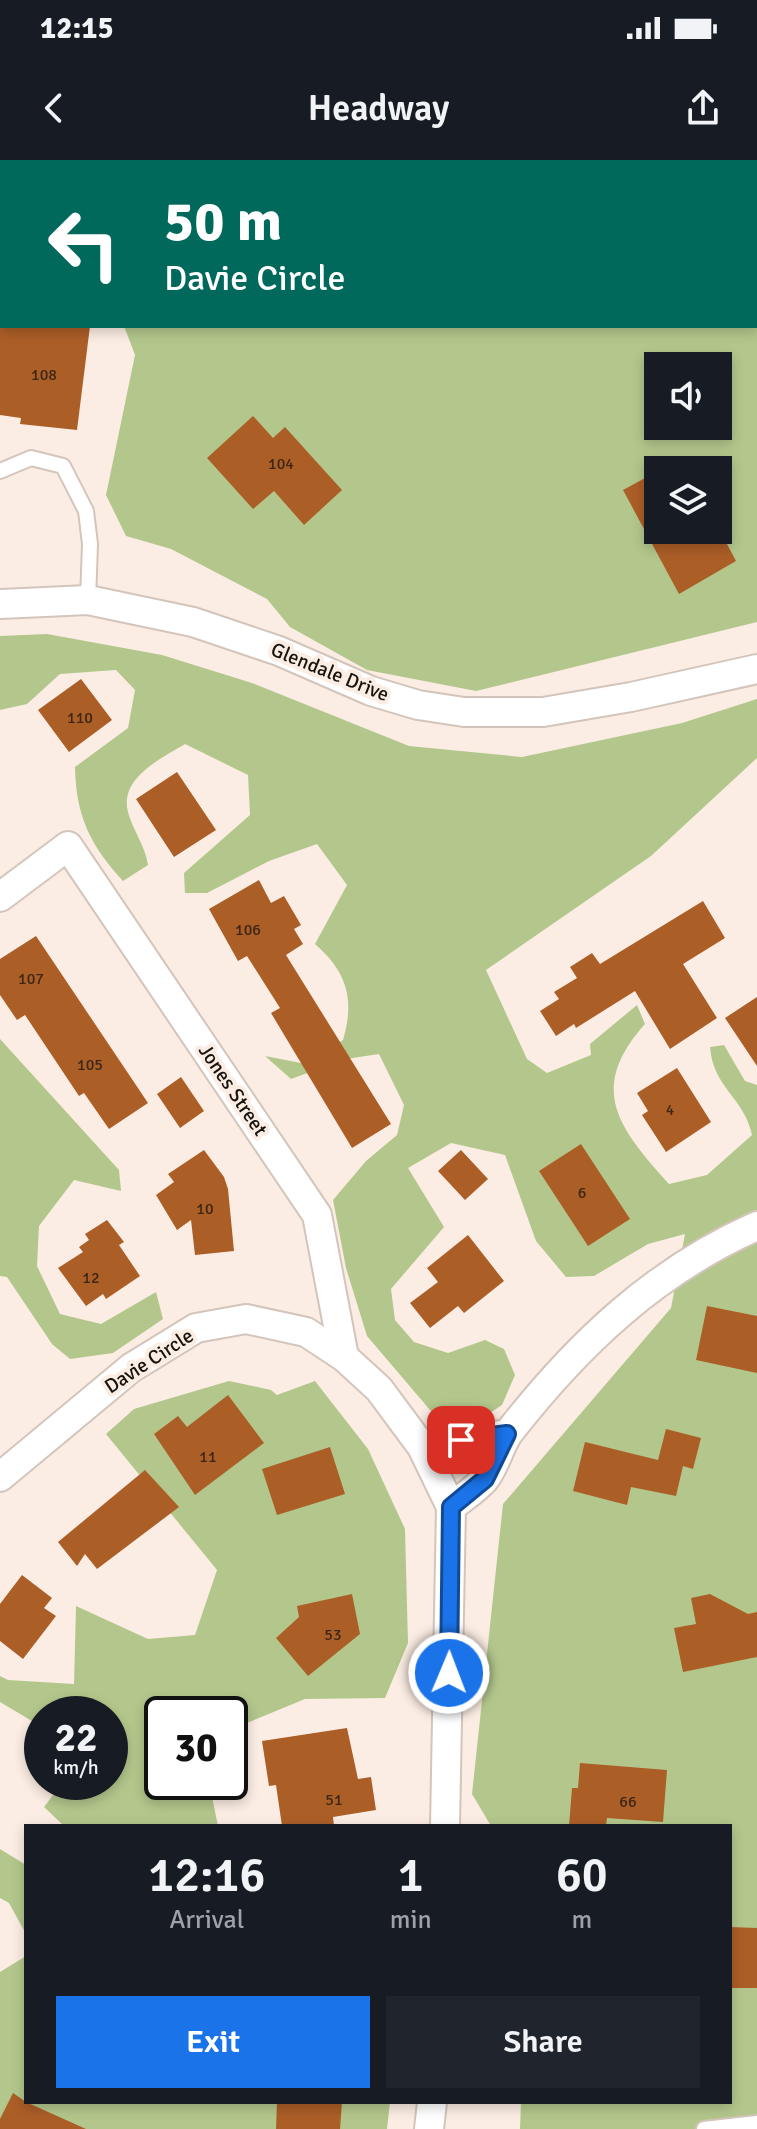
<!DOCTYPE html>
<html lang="en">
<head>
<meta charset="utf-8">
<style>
  :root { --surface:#171b24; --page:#20242c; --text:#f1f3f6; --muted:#9ea1a6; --accent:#1a73e8 }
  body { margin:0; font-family:Signika,sans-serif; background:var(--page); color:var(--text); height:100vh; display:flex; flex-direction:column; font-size:30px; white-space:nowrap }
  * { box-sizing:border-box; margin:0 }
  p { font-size:26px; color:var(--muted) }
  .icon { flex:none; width:44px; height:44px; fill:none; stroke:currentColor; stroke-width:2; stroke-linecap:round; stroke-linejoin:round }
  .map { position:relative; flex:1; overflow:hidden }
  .sheet { position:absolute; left:24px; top:1664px; width:708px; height:280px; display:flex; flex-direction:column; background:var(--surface); border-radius:0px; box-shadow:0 4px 12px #0003 }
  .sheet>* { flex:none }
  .guide { position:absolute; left:0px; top:0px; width:758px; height:168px; box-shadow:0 4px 12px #0003; background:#00695c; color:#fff; overflow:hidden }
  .buttons { position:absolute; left:644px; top:192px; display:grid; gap:16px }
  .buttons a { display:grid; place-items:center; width:88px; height:88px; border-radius:0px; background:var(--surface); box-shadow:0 4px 12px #0003; font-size:40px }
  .speed { position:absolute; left:24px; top:1536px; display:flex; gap:16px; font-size:40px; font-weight:700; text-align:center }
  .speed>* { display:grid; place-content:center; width:104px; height:104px; border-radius:50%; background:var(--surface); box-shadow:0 4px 12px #0003; line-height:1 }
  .speed small { font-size:20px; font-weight:400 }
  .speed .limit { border:4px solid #111; border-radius:12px; background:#fff; color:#111 }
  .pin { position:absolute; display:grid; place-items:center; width:68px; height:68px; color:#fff; margin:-34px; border-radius:16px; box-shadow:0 4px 12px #0006 }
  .me { position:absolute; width:88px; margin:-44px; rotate:1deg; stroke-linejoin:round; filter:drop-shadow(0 0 6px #0008) }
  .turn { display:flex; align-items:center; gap:28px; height:168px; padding:0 32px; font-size:36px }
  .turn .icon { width:104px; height:104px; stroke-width:2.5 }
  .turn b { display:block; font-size:56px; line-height:68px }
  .eta { display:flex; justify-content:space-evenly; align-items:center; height:136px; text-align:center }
  .eta b { font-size:48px; font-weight:600; line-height:56px }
  .button { display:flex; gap:16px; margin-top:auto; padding:16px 32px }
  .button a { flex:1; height:92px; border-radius:0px; background:var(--accent); color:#fff; font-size:32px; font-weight:600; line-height:92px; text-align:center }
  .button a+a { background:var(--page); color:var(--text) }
  .status { display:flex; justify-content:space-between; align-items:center; height:56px; padding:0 40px; background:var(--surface); direction:ltr }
  .status svg { height:22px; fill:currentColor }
  header { display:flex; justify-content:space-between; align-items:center; height:104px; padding:0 32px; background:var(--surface); font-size:36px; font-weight:600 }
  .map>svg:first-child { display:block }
  .green { fill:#b3c78c; fill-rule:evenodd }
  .building { fill:#ac5e27 }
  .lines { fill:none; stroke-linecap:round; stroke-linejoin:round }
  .lane-casing { stroke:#d3c5bb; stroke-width:18 }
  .street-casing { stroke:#d3c5bb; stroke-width:32 }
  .lane { stroke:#fff; stroke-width:14 }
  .street { stroke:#fff; stroke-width:28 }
  .route-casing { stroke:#114b97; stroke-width:20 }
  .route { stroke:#1a73e8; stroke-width:14 }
  .labels { text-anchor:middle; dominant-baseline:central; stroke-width:8; stroke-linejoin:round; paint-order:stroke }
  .number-label { font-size:16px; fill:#3c2615 }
  .street-label { font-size:20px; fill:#17130f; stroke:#fbede3 }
</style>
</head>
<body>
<div class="status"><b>12:15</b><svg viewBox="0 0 49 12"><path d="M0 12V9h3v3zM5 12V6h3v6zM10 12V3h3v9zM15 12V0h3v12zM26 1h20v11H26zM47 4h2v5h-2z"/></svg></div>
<header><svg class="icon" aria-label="back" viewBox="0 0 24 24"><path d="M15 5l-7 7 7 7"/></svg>Headway<svg class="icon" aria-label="share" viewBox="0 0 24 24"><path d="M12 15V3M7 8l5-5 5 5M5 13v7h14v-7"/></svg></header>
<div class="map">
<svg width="757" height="1969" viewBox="0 0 757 1969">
  <rect width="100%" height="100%" fill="#fbede3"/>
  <!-- green -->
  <path class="green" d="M 0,0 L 475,0 L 485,2 L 2,2 L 0,123 Z
    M 757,112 L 757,462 L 476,531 L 367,510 L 290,467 L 267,439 L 171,389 L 126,376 L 106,335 L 135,195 L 124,166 L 756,166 ZM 658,206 L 718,206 L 718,266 L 658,266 ZM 658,310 L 718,310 L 718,370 L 658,370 Z
    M 47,474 L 162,495 L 252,523 L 409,586 L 522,597 L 682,563 L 757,539 L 757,598 L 651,696 L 486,810 L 527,899 L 547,913 L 591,895 L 590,884 L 637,845 L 645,864 C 586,930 620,969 669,1024 L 707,1015 L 752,975 C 744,937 713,928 710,887 L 724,885 L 745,921 L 757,925 L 757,1969 L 520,1969 L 521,1942 L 730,1942 L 730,1666 L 491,1666 L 472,1634 L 503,1344 L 671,1148 L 685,1074 L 648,1084 L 594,1116 L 566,1117 L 536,1081 L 505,995 L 451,983 L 408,1008 L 444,1067 L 391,1129 L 395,1160 L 414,1182 L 448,1193 L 485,1180 L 504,1189 L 515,1215 L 502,1245 L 463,1271 L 436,1257 L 367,1176 L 346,1108 L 333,1040 L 366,1001 L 397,975 L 404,945 L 379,894 L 346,899 L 291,919 L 265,896 L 306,904 L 343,880 C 355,839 347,812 315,784 L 347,725 L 317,684 L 269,701 L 207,733 L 185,733 L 184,713 L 250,655 L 248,615 L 185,584 C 162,598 119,618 128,652 C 133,671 145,685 148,705 L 123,721 C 90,685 76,656 75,607 L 128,568 L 135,530 L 116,510 L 60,514 L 27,544 L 0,550 L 0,476 Z
    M 0,879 L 119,1010 L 121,1031 L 74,1020 L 39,1066 L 37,1106 L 60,1154 L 101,1164 L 156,1132 L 163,1159 L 113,1193 L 70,1199 L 52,1184 L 7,1117 L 0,1116 Z
    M 229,1221 L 271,1230 L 277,1235 L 315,1221 L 368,1289 L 405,1369 L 408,1483 L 385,1538 L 305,1539 L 230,1570 L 230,1554 L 162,1554 L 162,1622 L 209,1622 L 218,1666 L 64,1666 L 44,1647 L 63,1622 L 110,1622 L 110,1554 L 42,1554 L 42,1567 L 0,1542 L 0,1516 L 8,1520 L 74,1524 L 76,1446 L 148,1479 L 195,1475 L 217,1410 L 106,1274 L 134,1249 Z
    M 0,1689 L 26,1705 L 26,1774 L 9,1743 L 0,1738 Z
    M 26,1796 L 26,1942 L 390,1942 L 387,1969 L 0,1969 L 0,1812 Z"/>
  <!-- building -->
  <path class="building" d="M 0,166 L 90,166 L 77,270 L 20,264 L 21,258 L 0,255 Z
    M 253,256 L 273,278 L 285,267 L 342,330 L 304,365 L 274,331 L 253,349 L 207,298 Z
    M 658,311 L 658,370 L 711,370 L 718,367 L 736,401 L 679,434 L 623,330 Z
    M 81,519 L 112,560 L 69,592 L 38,550 Z
    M 177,612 L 216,670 L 174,697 L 136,639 Z
    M 259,720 L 271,743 L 284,736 L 301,765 L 294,769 L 303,784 L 286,795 L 391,964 L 352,988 L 271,853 L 280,848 L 247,796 L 238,801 L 209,749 Z
    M 703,741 L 725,778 L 683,804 L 717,858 L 670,889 L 635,831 L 576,868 L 574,864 L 556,876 L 540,851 L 559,839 L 554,832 L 577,818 L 570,807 L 592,793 L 600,804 Z
    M 36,776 L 148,943 L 109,969 L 84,933 L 79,936 L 25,855 L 17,860 L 0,835 L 0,799 Z
    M 757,837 L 757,906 L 725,858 Z
    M 677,908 L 711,962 L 666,992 L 642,955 L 648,951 L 637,933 Z
    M 181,917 L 204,951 L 180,968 L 157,934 Z
    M 581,984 L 630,1059 L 588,1086 L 539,1011 Z
    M 204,990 L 224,1017 L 228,1029 L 234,1091 L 195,1095 L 191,1060 L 177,1070 L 156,1035 L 174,1022 L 168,1014 Z
    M 461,990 L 488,1019 L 465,1040 L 438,1011 Z
    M 107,1060 L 124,1082 L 119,1085 L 140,1116 L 106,1139 L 103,1134 L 86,1146 L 58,1108 L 83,1092 L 79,1087 L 89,1080 L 85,1074 Z
    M 468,1075 L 504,1121 L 464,1153 L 458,1146 L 430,1168 L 410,1143 L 438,1122 L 427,1108 Z
    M 707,1146 L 757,1156 L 757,1213 L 696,1200 Z
    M 228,1235 L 264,1283 L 195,1335 L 154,1274 L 178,1256 L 187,1267 Z
    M 666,1269 L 701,1278 L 693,1309 L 683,1306 L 676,1336 L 631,1327 L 627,1345 L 573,1331 L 585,1282 L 658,1300 Z
    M 330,1287 L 345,1334 L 277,1355 L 262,1309 Z
    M 145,1310 L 179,1347 L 97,1409 L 85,1394 L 77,1406 L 58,1382 Z
    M 22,1415 L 52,1438 L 44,1448 L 56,1456 L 23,1499 L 0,1481 L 0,1444 Z
    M 352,1434 L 360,1474 L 308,1516 L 276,1478 L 299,1457 L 297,1446 Z
    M 710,1434 L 748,1454 L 757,1452 L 757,1497 L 683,1512 L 674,1468 L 696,1464 L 691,1438 Z
    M 347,1568 L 358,1619 L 371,1617 L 376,1650 L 333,1657 L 334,1666 L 282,1666 L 276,1625 L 269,1626 L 262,1581 Z
    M 580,1603 L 667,1610 L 663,1662 L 607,1658 L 606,1666 L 569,1666 L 572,1628 L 578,1628 Z
    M 730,1767 L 757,1768 L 757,1828 L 730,1828 Z
    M 13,1933 L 26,1942 L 86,1969 L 0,1969 L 0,1959 Z
    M 277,1942 L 342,1942 L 340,1969 L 276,1969 Z"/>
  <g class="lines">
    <defs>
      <path id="lane" d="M 0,311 L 31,298 L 63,306 L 86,351 L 90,384 L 88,440
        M 704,1969 L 757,1963"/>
      <path id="street" d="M 0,444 L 88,440 L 193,462 L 279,491 L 371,531 L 418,545 L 464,552 L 543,552 L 631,537 L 757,509
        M 0,737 L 68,686 L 317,1055 L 344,1197
        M 422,1287 L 507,1274
        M 0,1317 L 131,1208 L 196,1168 L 246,1159 L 306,1172 L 344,1197 L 379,1229 L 422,1287 L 451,1347 L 445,1666
        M 451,1347 C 462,1338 475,1330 484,1320 C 496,1306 499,1285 510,1271 C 578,1184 655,1111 757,1066
        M 429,1969 L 432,1942"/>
    </defs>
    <!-- lane casing -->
    <use href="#lane" class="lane-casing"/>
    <!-- street casing -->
    <use href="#street" class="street-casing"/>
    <!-- lane -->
    <use href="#lane" class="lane"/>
    <!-- street -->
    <use href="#street" class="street"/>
  </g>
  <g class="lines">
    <defs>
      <path id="route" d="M 449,1513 L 451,1347 L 485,1319 L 507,1274 L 461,1280"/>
    </defs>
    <!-- route casing -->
    <use href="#route" class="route-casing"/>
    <!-- route -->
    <use href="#route" class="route"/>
  </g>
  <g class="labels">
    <!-- number labels -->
    <g class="number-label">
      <text x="44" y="215">108</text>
      <text x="281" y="304">104</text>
      <text x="80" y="558">110</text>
      <text x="248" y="770">106</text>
      <text x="31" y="819">107</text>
      <text x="90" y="905">105</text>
      <text x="670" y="950">4</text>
      <text x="582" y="1033">6</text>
      <text x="205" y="1049">10</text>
      <text x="91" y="1118">12</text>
      <text x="208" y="1297">11</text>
      <text x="333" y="1475">53</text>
      <text x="334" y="1640">51</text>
      <text x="628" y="1642">66</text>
    </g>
    <!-- street labels -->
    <g class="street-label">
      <text transform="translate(330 512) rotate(22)">Glendale Drive</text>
      <text transform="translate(233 930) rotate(56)">Jones Street</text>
      <text transform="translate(149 1201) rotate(-33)">Davie Circle</text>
    </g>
  </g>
</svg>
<div class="buttons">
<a><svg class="icon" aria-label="sound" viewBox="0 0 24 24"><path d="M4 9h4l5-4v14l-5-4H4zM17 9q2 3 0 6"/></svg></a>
<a><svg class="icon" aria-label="layers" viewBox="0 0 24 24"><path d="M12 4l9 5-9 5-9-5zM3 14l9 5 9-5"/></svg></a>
</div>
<div class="speed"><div>22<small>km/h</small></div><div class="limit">30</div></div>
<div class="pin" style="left:461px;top:1280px;background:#d93025"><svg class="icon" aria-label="arrive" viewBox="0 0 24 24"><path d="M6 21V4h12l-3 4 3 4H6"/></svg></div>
<svg class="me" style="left:449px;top:1513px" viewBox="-20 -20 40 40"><circle r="17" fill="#1a73e8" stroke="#fff" stroke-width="3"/><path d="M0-11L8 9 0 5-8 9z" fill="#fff"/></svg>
<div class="guide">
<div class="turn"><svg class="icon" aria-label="left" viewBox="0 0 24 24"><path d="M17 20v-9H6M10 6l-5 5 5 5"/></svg><div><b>50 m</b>Davie Circle</div></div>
</div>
<section class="sheet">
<div class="eta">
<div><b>12:16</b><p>Arrival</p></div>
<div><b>1</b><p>min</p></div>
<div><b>60</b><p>m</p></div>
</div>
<div class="button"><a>Exit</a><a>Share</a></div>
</section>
</div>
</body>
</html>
